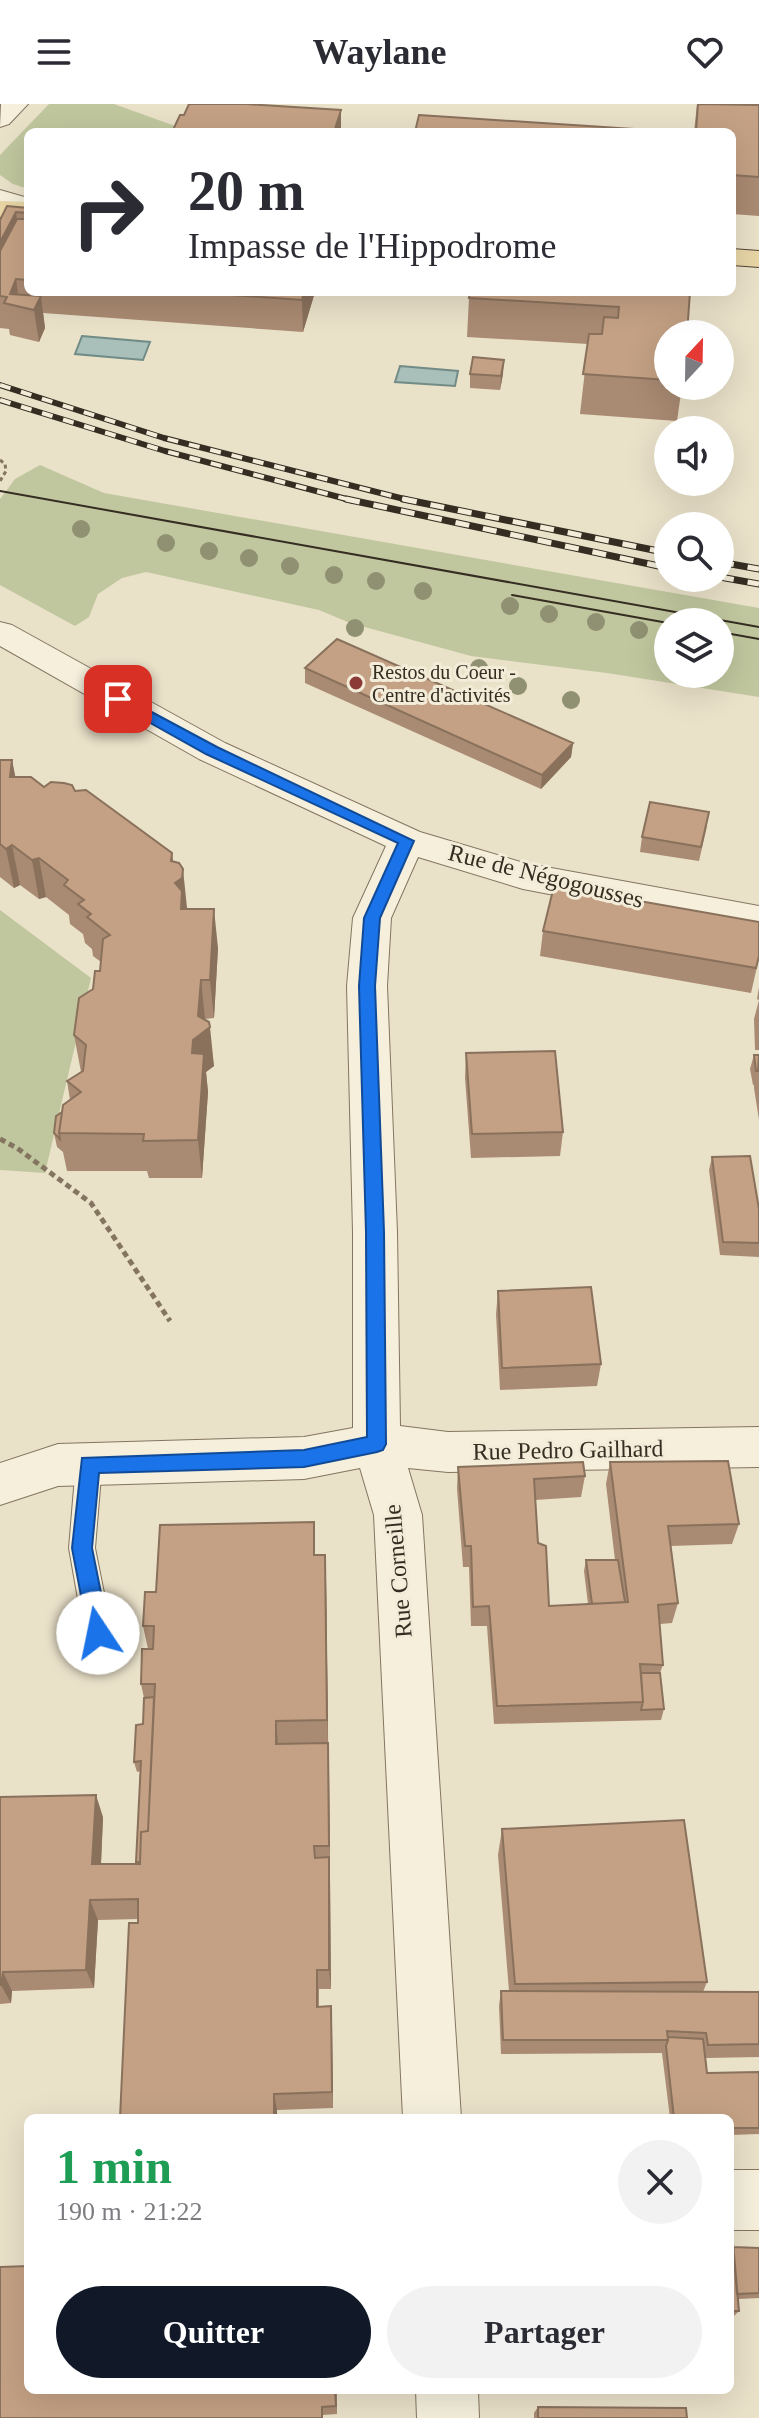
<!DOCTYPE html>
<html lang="fr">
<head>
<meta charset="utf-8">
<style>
  :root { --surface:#fff; --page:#f2f2f3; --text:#2b2b33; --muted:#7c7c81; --accent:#111827 }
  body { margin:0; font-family:Georgia,serif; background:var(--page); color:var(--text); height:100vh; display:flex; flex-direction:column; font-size:30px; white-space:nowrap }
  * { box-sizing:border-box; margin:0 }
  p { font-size:26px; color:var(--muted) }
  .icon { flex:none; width:44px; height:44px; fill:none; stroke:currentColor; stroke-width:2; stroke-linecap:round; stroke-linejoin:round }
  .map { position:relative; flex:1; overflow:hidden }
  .drawer { position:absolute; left:24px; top:2010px; width:710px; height:280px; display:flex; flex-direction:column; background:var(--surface); border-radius:12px; box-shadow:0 8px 32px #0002 }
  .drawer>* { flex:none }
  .top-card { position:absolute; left:24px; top:24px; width:712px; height:168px; border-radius:12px; box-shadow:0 8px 32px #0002; background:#fff; color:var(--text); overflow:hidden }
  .needle { width:52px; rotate:22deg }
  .buttons { position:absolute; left:654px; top:216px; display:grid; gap:16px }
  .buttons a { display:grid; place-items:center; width:80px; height:80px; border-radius:50%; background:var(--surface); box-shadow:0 8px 32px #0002; font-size:40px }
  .pin { position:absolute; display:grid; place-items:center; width:68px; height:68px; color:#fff; margin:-34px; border-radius:16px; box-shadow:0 4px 12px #0006 }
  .me { position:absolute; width:88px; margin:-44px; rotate:349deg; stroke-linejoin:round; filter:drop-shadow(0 0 6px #0008) }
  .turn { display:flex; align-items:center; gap:28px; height:168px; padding:0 32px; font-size:36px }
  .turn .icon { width:104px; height:104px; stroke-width:2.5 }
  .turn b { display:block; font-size:56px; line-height:68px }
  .round { display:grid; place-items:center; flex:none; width:84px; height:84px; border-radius:42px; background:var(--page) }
  .headline { display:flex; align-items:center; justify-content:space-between; height:136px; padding:0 32px }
  h1 { font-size:48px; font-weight:700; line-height:60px; color:#1e9e55 }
  .primary-button { display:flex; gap:16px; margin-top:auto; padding:16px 32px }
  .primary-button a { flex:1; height:92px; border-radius:48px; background:var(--accent); color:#fff; font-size:32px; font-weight:700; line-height:92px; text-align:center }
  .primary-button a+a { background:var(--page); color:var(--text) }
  header { display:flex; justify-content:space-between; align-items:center; height:104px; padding:0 32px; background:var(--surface); font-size:36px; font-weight:700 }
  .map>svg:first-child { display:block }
  .green { fill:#c0c79e; fill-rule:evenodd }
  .water { fill:#a9bfb9; stroke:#718c87; stroke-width:2 }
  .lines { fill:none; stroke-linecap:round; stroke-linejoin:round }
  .lane-casing { stroke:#847560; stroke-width:2 }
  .street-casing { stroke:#847560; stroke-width:2 }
  .primary-casing { stroke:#534333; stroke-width:2 }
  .path-far1 { stroke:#847560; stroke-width:3; stroke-dasharray:4 3; stroke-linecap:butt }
  .path { stroke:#847560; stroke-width:5; stroke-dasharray:6 4; stroke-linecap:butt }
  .lane { fill:#f5efdc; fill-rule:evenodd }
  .street { fill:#f5efdc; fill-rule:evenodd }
  .primary { fill:#e8d6a6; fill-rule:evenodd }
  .tram { stroke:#362d22; stroke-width:2 }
  .rail-far1-casing { stroke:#362d22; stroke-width:6 }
  .rail-casing { stroke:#362d22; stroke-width:7 }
  .rail-far1 { stroke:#f2ecd8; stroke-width:4; stroke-dasharray:11; stroke-linecap:butt }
  .rail { stroke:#f2ecd8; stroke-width:5; stroke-dasharray:14; stroke-linecap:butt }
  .tree { fill:#8f9172 }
  .wall { fill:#a98a72 }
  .shaded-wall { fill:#89715c }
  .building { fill:#c4a184; stroke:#89715c; stroke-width:2 }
  .route { fill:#1a73e8; stroke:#114b97; stroke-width:2 }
  .poi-dot { fill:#8c3a37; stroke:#f2ecd8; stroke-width:3 }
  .labels { text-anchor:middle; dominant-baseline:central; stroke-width:6; stroke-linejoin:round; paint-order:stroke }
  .far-poi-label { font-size:20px; fill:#362d22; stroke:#f2ecd8; text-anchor:start }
  .street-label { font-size:24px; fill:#362d22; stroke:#f2ecd8 }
</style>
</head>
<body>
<header><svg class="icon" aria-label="menu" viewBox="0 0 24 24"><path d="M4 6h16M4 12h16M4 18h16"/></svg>Waylane<svg class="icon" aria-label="heart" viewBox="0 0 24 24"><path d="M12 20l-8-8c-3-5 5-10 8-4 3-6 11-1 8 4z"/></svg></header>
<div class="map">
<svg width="759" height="2314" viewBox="0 0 759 2314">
  <rect width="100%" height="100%" fill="#eae1c9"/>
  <!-- green -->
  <path class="green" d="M 49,0 L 114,0 L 175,22 L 172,28 L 28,28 L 28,85 L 13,80 L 0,71 L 0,51 Z
    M 40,361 L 104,389 L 759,504 L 759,593 L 607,569 L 471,552 L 350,519 L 319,506 L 146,468 L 122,474 L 98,490 L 89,513 L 75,522 L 0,481 L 0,395 L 15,375 ZM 720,518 L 720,570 L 668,570 L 668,518 Z
    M 0,806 L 91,874 L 45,1069 L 0,1066 Z"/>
  <!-- water -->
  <path class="water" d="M 82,232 L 150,238 L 143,256 L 75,250 Z
    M 400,262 L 458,267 L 455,282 L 395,278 Z"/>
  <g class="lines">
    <defs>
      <path id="lane" d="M 89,1349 L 98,1352 L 102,1360 L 95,1444 L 112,1529 L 108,1538 L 98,1542 L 88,1538 L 84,1529 L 69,1444 L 76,1360 L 80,1352 Z"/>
      <path id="street" d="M 28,0 L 9,20 L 0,23 L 1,0 Z
        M 0,86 L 28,94 L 28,110 L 0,102 Z
        M 0,518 L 12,521 L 225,639 L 420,728 L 524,759 L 759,802 L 759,830 L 523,785 L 418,753 L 391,814 L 387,882 L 397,1128 L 400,1322 L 448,1328 L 759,1323 L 759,1363 L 448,1368 L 408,1364 L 422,1411 L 461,2014 L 403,2014 L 374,1411 L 360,1364 L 304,1375 L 58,1382 L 0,1401 L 0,1359 L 58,1340 L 304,1333 L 353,1324 L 353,1128 L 347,882 L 353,814 L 386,742 L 199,655 L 0,542 Z
        M 730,2066 L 759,2066 L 759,2126 L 730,2126 Z
        M 416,2286 L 478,2286 L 479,2314 L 417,2314 Z"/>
      <path id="primary" d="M 0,97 L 28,98 L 28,114 L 0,113 Z
        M 732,145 L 759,147 L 759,163 L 732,161 Z"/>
    </defs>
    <!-- lane casing -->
    <use href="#lane" class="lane-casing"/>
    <!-- street casing -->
    <use href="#street" class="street-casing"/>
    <!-- primary casing -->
    <use href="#primary" class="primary-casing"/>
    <!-- path-far1 -->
    <path class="path-far1" d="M 0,356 L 5,360 L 6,367 L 0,377"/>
    <!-- path -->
    <path class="path" d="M 0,1035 L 17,1044 L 91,1099 L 170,1217"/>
    <!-- lane -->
    <use href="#lane" class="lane"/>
    <!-- street -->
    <use href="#street" class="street"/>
    <!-- primary -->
    <use href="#primary" class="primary"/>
    <!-- tram -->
    <path class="tram" d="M 0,387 L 759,523
      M 512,491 L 668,519
      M 720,528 L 759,535"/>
    <defs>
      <path id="rail-far1" d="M 0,281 L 164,334 L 412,397
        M 0,296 L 165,347 L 354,397"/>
      <path id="rail" d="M 346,395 L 668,464
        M 403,395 L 668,449
        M 720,458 L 759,465
        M 720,473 L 759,480"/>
    </defs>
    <!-- rail-far1 casing -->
    <use href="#rail-far1" class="rail-far1-casing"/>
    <!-- rail casing -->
    <use href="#rail" class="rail-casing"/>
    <!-- rail-far1 -->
    <use href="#rail-far1" class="rail-far1"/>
    <!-- rail -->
    <use href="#rail" class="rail"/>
  </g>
  <!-- trees -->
  <g class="tree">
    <circle cx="81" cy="425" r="9"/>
    <circle cx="166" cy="439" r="9"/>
    <circle cx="209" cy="447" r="9"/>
    <circle cx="249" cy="454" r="9"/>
    <circle cx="290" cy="462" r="9"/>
    <circle cx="334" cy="471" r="9"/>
    <circle cx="376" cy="477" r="9"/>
    <circle cx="423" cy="487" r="9"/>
    <circle cx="510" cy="502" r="9"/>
    <circle cx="549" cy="510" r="9"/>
    <circle cx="596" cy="518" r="9"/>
    <circle cx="355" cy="524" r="9"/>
    <circle cx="639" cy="526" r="9"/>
    <circle cx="479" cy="564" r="9"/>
    <circle cx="518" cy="582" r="9"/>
    <circle cx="571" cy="596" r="9"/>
  </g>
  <!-- wall -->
  <path class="wall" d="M 697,0 L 759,1 L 759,112 L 732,110 L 732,28 L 694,28 Z
    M 7,102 L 28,104 L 28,188 L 315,188 L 303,228 L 43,209 L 45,224 L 39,238 L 10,231 L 9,225 L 0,224 L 0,116 Z
    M 690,188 L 668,230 L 668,282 L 682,282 L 677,317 L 580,310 L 588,240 L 467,233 L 469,194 Z
    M 470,270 L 503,270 L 500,286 L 470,284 Z
    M 305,564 L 573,639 L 571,653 L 541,685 L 305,579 Z
    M 0,656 L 12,656 L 15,673 L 44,683 L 75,687 L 172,749 L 173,757 L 187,805 L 218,844 L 214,914 L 205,915 L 205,916 L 214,962 L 206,968 L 208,988 L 202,1074 L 149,1074 L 147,1067 L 67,1067 L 63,1048 L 57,1043 L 54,1029 L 62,1008 L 70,996 L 67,977 L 81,968 L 74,931 L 93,885 L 100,867 L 101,858 L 93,852 L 92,845 L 85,839 L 83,830 L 70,820 L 69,811 L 46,793 L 39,795 L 20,781 L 14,784 L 0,773 Z
    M 707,722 L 699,757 L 640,748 L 642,733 Z
    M 543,827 L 759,854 L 751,889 L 540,852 Z
    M 759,883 L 759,946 L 755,946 L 754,915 L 759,896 L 757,895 Z
    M 466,949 L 563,1028 L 560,1052 L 471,1054 L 465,974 Z
    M 754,951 L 759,951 L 759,1016 L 754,984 L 754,981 L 753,981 L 750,965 Z
    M 712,1053 L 759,1105 L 759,1153 L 720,1151 L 709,1066 Z
    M 498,1187 L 601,1260 L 597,1282 L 500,1286 L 496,1210 Z
    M 610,1358 L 739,1420 L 732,1440 L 670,1442 L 678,1499 L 672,1519 L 660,1520 L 663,1561 L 660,1569 L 664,1605 L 661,1616 L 494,1620 L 487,1522 L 471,1522 L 469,1463 L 463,1463 L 457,1384 L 458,1363 L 585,1372 L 581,1393 L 535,1396 L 538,1439 L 549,1502 L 588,1500 L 584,1467 L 586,1456 L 615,1456 L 606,1380 Z
    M 316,1451 L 325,1451 L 326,1477 L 330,1774 L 331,1885 L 319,1885 L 319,1903 L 331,1902 L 333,2004 L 277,2006 L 138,1819 L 138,1815 L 98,1816 L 94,1884 L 12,1887 L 11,1899 L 0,1900 L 0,1693 L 103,1713 L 101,1760 L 137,1760 L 140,1667 L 137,1668 L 134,1658 L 143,1620 L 144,1594 L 141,1580 L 148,1545 L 143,1522 L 156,1488 Z
    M 502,1725 L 707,1878 L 703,1888 L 759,1888 L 759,1953 L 706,1954 L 707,1969 L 759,1968 L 759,2030 L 730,2031 L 730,2014 L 670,2014 L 662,1949 L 501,1950 L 499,1902 L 501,1887 L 509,1887 L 498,1751 Z
    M 730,2139 L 733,2143 L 759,2144 L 759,2194 L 738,2195 L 739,2207 L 731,2215 Z
    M 28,2286 L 337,2286 L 337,2310 L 323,2311 L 323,2314 L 0,2314 Z
    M 538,2303 L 687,2314 L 534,2314 L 534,2309 Z"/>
  <!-- shaded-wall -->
  <path class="shaded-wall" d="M 341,6 L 341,28 L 334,28 Z
    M 16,108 L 21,146 L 0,188 L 0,138 Z
    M 16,175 L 20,203 L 10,190 Z
    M 304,188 L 315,188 L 303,228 L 302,196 Z
    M 41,192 L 45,224 L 39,238 L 34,206 Z
    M 504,256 L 503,270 L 500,286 L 501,272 Z
    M 573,639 L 571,653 L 541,685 L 542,671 Z
    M 12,656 L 20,696 L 10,673 Z
    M 12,741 L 20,781 L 14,784 L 6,745 Z
    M 172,749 L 175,779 L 183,765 L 187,804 L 185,844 L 171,757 Z
    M 39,754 L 46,793 L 39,795 L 32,756 Z
    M 214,805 L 218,844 L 214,914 L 210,876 Z
    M 201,876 L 205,915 L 204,928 L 210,923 L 214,962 L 206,968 L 208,988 L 202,1074 L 198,1036 L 192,949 L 198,912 Z
    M 325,1451 L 326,1477 L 328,1639 L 327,1616 Z
    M 276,1617 L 278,1640 L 276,1640 Z
    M 328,1639 L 329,1662 L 330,1763 L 329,1742 Z
    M 96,1691 L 103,1713 L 100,1781 L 92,1760 Z
    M 329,1753 L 330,1774 L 331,1885 L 329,1866 Z
    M 90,1796 L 98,1816 L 94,1884 L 86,1866 Z
    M 3,1868 L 12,1887 L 11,1899 L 1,1881 Z
    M 331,1902 L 332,1920 L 333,2004 L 332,1988 Z
    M 274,1990 L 277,2006 L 277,2014 L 274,2014 Z"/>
  <!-- building -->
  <path class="building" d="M 189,0 L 246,0 L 341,6 L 334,28 L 172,28 L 180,11 L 184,11 Z
    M 698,0 L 759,1 L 759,73 L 732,71 L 732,28 L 696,28 Z
    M 419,11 L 680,28 L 415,28 Z
    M 7,102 L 28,104 L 28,109 L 16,108 L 0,138 L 0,116 Z
    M 17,115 L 28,115 L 28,176 L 16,175 L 10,190 L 41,192 L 34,206 L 4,199 L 7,193 L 0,192 L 0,147 Z
    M 189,188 L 304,188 L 302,196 Z
    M 470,188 L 690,188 L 687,230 L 668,230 L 668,276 L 583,270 L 589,230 L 602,230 L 604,213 L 618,214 L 619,203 L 469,194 Z
    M 473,253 L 504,256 L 501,272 L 470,270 Z
    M 337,535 L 573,639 L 542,671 L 305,564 Z
    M 0,656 L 12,656 L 10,673 L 31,673 L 44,683 L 51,678 L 64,679 L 72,681 L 75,687 L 86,686 L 172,749 L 171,757 L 179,759 L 183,765 L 182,774 L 175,779 L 182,787 L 181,805 L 214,805 L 210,876 L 201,876 L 198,912 L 209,918 L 210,923 L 193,936 L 192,949 L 204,950 L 198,1036 L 143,1037 L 144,1030 L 59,1029 L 63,1001 L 81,988 L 67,977 L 83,967 L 86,941 L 74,931 L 79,894 L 93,885 L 95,867 L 100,867 L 103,835 L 110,831 L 87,813 L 91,810 L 78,800 L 84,796 L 64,781 L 68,776 L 39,754 L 32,756 L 12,741 L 6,745 L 0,740 Z
    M 650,698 L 709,708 L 701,743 L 642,733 Z
    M 554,782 L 759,818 L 759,852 L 756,864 L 543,827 Z
    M 555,947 L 563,1028 L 472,1030 L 466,949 Z
    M 754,951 L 759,951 L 758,967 L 756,967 Z
    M 62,1008 L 59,1029 L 60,1035 L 54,1029 L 56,1012 Z
    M 750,1052 L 759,1105 L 759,1139 L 723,1138 L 712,1053 Z
    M 591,1183 L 601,1260 L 502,1264 L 498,1187 Z
    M 728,1357 L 739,1420 L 668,1422 L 678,1499 L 658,1501 L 663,1561 L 640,1560 L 643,1598 L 497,1602 L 489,1502 L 473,1503 L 471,1442 L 465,1442 L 458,1363 L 583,1358 L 585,1372 L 534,1375 L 538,1439 L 546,1442 L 549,1502 L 628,1498 L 610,1358 Z
    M 314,1418 L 314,1451 L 325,1451 L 327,1616 L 276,1617 L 276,1640 L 328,1639 L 329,1742 L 314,1742 L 315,1754 L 329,1753 L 329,1866 L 317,1866 L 317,1903 L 331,1902 L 332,1988 L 274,1990 L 274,2014 L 120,2014 L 129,1819 L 138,1819 L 138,1795 L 90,1796 L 86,1866 L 3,1868 L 1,1881 L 0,1881 L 0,1693 L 96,1691 L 92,1760 L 140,1760 L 141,1728 L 148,1727 L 155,1580 L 141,1580 L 142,1545 L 153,1545 L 154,1522 L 143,1522 L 145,1488 L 156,1488 L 160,1421 Z
    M 586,1456 L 618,1456 L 625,1498 L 592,1500 Z
    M 641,1569 L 660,1569 L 664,1605 L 641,1606 L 643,1598 Z
    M 154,1593 L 148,1727 L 141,1728 L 140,1758 L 136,1758 L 141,1657 L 134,1658 L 136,1621 L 143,1620 L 144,1594 Z
    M 684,1716 L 707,1878 L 515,1880 L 502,1725 Z
    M 501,1887 L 759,1888 L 759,1940 L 708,1941 L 706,1929 L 667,1927 L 668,1936 L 503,1936 Z
    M 668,1933 L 703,1935 L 707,1969 L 759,1968 L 759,2024 L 730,2024 L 730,2014 L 674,2014 L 666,1942 L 668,1936 Z
    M 730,2139 L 733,2139 L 739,2207 L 730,2207 Z
    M 733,2143 L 759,2144 L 759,2189 L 737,2190 Z
    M 28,2162 L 28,2286 L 335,2286 L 336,2302 L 322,2303 L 322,2314 L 0,2314 L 0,2163 Z
    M 538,2303 L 686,2304 L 687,2314 L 538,2314 Z"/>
  <!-- route -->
  <path class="route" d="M 118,590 L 217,643 L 414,737 L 380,814 L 375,882 L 384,1128 L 386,1340 L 383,1346 L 377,1348 L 304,1363 L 99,1369 L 92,1444 L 109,1529 L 106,1536 L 98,1539 L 91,1536 L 88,1529 L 72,1444 L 82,1354 L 304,1346 L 367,1333 L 366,1128 L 359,882 L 364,814 L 398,739 L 206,650 L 113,598 L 111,595 Z"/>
  <!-- markers -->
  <circle class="poi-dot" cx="356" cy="579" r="8"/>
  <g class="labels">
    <!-- far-poi labels -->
    <g class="far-poi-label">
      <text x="372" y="568">Restos du Coeur -<tspan x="372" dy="23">Centre d'activités</tspan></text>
    </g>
    <!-- street labels -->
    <g class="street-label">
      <text transform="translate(546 772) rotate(14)">Rue de Négogousses</text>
      <text transform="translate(568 1346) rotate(-1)">Rue Pedro Gailhard</text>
      <text transform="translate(398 1467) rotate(-95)">Rue Corneille</text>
    </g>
  </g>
</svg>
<div class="buttons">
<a><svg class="needle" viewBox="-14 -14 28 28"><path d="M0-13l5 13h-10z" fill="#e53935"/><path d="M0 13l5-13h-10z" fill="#7c7c81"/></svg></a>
<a><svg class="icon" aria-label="sound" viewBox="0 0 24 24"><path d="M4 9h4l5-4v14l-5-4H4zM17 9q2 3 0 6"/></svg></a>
<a><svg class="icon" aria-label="search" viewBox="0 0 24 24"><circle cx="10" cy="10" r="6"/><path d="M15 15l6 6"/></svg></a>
<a><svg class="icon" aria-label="layers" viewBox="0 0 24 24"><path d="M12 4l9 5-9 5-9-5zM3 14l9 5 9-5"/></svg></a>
</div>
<div class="pin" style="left:118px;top:595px;background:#d93025"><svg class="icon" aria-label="arrive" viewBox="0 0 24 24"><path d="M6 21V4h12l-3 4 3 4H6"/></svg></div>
<svg class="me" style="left:98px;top:1529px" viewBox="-20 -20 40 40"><circle r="19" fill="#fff"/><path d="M0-13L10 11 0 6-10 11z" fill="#1a73e8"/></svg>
<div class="top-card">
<div class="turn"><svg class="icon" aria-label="right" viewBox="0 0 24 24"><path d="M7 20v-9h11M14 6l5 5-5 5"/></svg><div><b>20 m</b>Impasse de l'Hippodrome</div></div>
</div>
<section class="drawer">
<div class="headline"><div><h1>1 min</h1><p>190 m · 21:22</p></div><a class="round"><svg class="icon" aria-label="close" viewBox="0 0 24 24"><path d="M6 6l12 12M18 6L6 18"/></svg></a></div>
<div class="primary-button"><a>Quitter</a><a>Partager</a></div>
</section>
</div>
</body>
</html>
